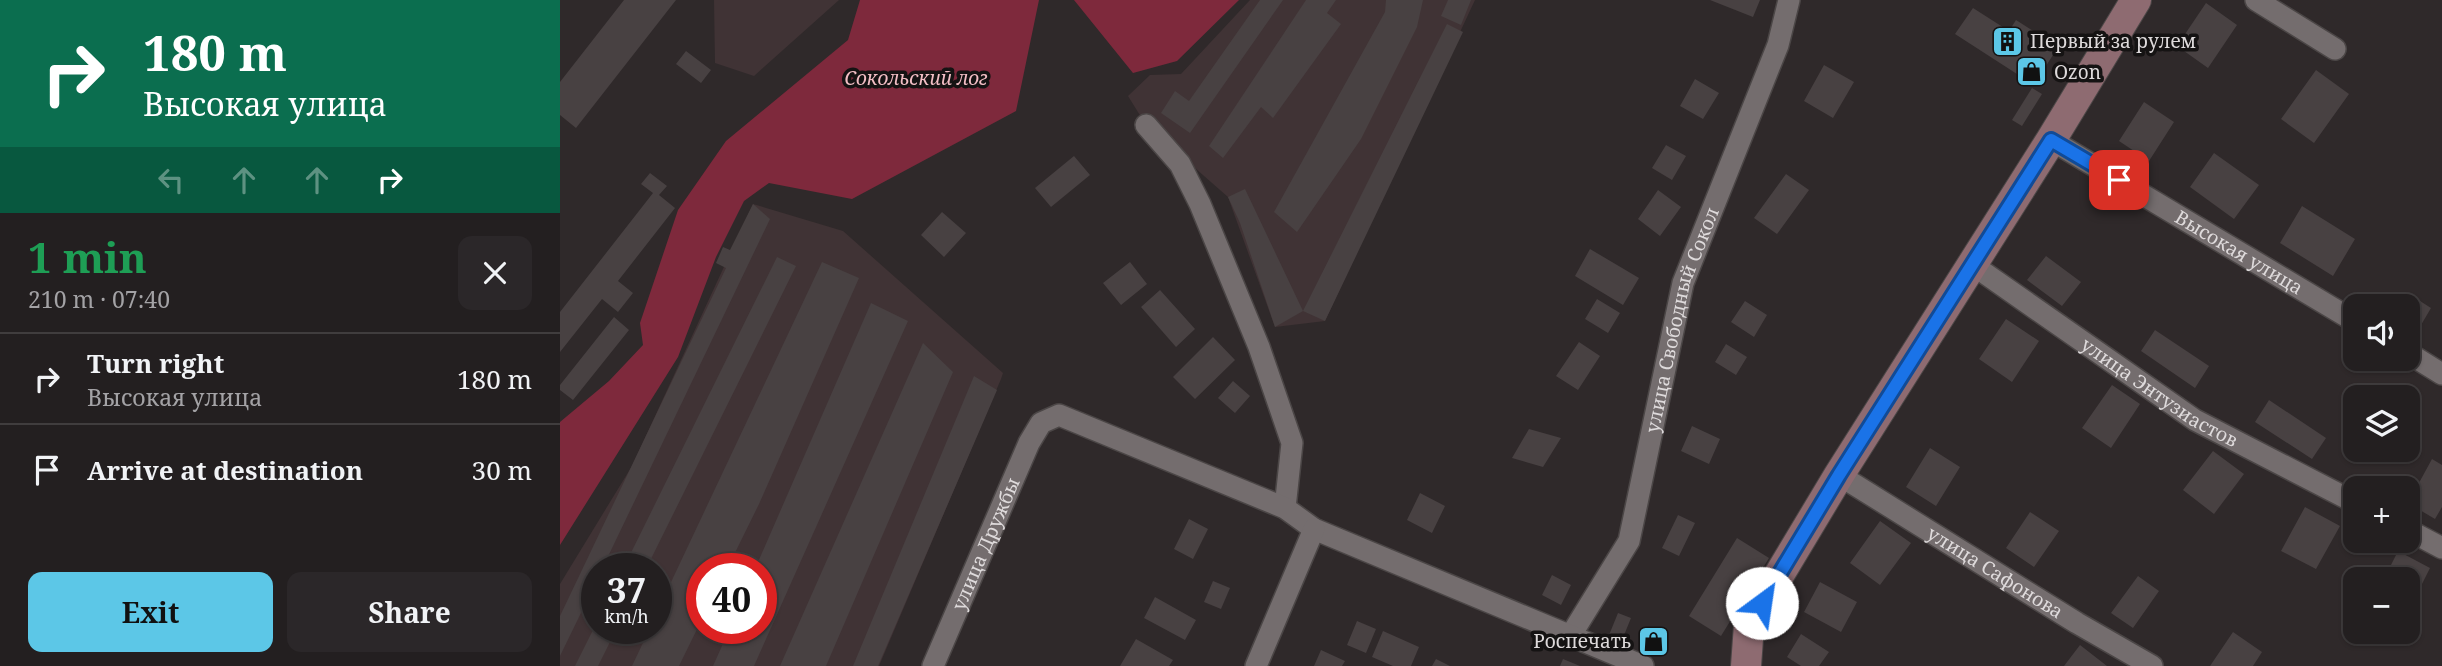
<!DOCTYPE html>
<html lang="en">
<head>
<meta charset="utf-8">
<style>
  :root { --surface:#231f20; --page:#2b2729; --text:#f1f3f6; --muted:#a3a2a5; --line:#403d3e; --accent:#5cc7e7 }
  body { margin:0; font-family:"Noto Serif",serif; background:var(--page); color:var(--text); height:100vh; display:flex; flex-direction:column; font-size:26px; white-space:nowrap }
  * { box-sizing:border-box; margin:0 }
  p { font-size:23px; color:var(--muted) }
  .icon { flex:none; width:38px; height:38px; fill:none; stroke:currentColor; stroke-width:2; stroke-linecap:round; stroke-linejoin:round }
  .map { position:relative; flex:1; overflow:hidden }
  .side { display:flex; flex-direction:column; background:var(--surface); width:560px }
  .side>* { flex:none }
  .top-card { background:#0b6e4f; color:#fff; overflow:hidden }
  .buttons { position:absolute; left:1783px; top:294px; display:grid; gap:14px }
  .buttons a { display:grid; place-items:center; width:77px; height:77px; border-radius:14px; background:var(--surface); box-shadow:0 2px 5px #0004,0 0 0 2px var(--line); font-size:35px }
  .speed { position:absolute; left:21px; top:553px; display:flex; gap:14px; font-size:35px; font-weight:700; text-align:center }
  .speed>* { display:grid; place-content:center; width:91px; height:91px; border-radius:50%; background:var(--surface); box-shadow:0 2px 5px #0004,0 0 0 2px var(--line); line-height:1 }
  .speed small { font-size:18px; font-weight:400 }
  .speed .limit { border:10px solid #d22; background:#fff; color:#111 }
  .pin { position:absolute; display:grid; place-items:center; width:60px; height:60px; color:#fff; margin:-30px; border-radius:14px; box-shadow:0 4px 10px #0006 }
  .me { position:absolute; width:77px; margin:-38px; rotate:31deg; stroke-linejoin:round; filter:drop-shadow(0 0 5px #0008) }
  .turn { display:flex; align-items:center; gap:24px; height:147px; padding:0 28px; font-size:32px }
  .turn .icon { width:91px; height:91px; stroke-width:2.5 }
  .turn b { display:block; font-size:49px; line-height:60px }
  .lanes { display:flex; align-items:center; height:66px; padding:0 28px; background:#0003; justify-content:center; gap:35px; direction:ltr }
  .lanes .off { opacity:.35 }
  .round { display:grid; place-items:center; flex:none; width:74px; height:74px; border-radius:14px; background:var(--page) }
  .summary { display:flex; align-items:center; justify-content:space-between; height:119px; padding:0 28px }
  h1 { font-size:42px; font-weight:700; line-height:52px; color:#1e9e55 }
  .button { display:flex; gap:14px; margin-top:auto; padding:14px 28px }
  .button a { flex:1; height:80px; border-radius:14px; background:var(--accent); color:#111; font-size:28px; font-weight:700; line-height:80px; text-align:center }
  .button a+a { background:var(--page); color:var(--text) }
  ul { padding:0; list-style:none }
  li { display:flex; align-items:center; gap:21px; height:91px; padding:0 28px; border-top:2px solid var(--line) }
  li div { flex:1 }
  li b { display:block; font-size:26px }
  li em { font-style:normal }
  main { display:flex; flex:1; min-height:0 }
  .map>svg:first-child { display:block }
  .built { fill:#403335; fill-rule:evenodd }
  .green { fill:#7e293c }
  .building { fill:#484142 }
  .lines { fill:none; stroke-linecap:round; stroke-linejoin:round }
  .street-casing { stroke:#4b4646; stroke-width:24 }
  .secondary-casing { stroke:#4b4646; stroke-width:32 }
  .street { stroke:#746d6e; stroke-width:21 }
  .secondary { stroke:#8e6b71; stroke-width:30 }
  .route-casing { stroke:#114b97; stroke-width:18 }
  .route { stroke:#1a73e8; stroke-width:12 }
  .labels { text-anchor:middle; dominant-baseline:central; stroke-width:7; stroke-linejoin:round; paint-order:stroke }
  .poi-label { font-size:19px; fill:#dedadb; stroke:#151313; text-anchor:start }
  .park-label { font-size:19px; font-style:italic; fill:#f3bec5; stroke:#151313 }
  .street-label { font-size:19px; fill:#dedadb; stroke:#151313 }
</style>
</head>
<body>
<main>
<section class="side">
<div class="top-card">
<div class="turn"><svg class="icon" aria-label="right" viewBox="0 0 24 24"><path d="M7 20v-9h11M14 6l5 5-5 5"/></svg><div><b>180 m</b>Высокая улица</div></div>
<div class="lanes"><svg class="icon off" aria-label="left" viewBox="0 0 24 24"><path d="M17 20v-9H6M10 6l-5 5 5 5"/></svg><svg class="icon off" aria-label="ahead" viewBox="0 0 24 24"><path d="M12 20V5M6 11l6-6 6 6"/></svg><svg class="icon off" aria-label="ahead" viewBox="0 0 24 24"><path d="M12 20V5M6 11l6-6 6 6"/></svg><svg class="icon" aria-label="right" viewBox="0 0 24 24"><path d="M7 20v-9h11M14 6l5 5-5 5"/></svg></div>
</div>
<div class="summary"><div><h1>1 min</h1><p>210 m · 07:40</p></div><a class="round"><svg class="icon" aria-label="close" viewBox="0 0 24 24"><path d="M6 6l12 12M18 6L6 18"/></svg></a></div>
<ul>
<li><svg class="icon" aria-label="right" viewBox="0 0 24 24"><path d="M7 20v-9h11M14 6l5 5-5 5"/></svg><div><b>Turn right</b><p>Высокая улица</p></div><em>180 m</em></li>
<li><svg class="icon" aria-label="arrive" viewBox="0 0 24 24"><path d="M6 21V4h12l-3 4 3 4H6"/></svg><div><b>Arrive at destination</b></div><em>30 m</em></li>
</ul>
<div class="button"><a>Exit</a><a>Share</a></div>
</section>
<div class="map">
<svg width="1882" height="666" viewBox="0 0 1882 666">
  <rect width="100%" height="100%" fill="#2f292a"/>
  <!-- built -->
  <path class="built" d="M 154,0 L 279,0 L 194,76 L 155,63 Z
    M 690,0 L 915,0 L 765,321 L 715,327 L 668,197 L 586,125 L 568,96 L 590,75 L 621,74 Z
    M 193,204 L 283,231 L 443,373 L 441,379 L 319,666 L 0,666 L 0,584 L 72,466 ZM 37,569 L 96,569 L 96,628 L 37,628 ZM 142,569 L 201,569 L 201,628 L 142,628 Z"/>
  <!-- green -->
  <path class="green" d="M 300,0 L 479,0 L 456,111 L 292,199 L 209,183 L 184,201 L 156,257 L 118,357 L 0,545 L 0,422 L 49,381 L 83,345 L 80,323 L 118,210 L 166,141 L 288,40 Z
    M 514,0 L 679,0 L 617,61 L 573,73 Z"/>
  <!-- building -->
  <path class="building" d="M 64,0 L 116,0 L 16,128 L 0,115 L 0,82 Z
    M 700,0 L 723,0 L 630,133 L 601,113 L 615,91 L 629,101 Z
    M 746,0 L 776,0 L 767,13 L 781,24 L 713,118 L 701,107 L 663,158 L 649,146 Z
    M 826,0 L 863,0 L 857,27 L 801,139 L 737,232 L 714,212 L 825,12 Z
    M 888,0 L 911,0 L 901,25 L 881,16 Z
    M 1150,0 L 1200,0 L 1193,17 Z
    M 1646,3 L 1677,25 L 1648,68 L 1617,46 Z
    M 1413,8 L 1449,31 L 1456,20 L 1498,47 L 1474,85 L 1395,34 Z
    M 887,24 L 903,32 L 765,321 L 743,311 Z
    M 126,51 L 151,70 L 141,83 L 116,64 Z
    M 1264,65 L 1294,82 L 1273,118 L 1244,101 Z
    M 1756,70 L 1789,94 L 1754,143 L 1721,119 Z
    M 1135,79 L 1159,93 L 1143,119 L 1120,106 Z
    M 1472,88 L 1482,94 L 1462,126 L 1452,120 Z
    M 1584,102 L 1614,122 L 1589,161 L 1559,141 Z
    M 1106,145 L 1126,156 L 1112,180 L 1092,168 Z
    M 1654,153 L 1699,185 L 1674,219 L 1630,187 Z
    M 514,156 L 530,175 L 491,207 L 475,188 Z
    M 90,173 L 107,186 L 99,195 L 115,208 L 58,281 L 73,293 L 58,312 L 42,299 L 0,352 L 0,312 L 93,193 L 81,184 Z
    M 1226,174 L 1249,190 L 1217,234 L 1194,218 Z
    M 685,189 L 743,311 L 715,327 L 680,223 L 668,197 Z
    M 1098,190 L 1121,207 L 1100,236 L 1078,219 Z
    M 193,204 L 210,219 L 42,569 L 37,569 L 37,580 L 0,656 L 0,616 L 166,268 L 156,263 L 163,247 L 170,250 Z
    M 1742,206 L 1795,239 L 1773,276 L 1720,243 Z
    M 382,212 L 406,233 L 384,257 L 361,235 Z
    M 1030,249 L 1079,278 L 1063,305 L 1015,276 Z
    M 1486,256 L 1521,282 L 1502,306 L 1467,280 Z
    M 217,257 L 236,266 L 86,569 L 63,569 Z
    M 262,262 L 299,278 L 199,504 L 167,569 L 142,569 L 142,619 L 119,666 L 72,666 L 90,628 L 96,628 L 96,614 Z
    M 570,262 L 587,284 L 561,305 L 543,283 Z
    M 600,290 L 635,329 L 616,347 L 581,307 Z
    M 1849,294 L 1871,308 L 1854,337 L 1848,334 L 1848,306 L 1842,306 Z
    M 1037,299 L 1060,313 L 1048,333 L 1025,319 Z
    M 1185,301 L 1207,315 L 1194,337 L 1171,322 Z
    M 311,303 L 348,321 L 194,666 L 153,666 L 170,628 L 201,628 L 201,569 L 195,569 Z
    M 54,317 L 69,330 L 13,400 L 0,390 L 0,385 Z
    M 1446,319 L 1479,341 L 1452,382 L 1419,359 Z
    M 1595,330 L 1649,366 L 1635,388 L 1581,351 Z
    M 653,337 L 675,360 L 635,399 L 613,377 Z
    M 1019,342 L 1040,356 L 1018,390 L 996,376 Z
    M 363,343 L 393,372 L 266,666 L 220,666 Z
    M 1166,344 L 1187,357 L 1176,375 L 1155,362 Z
    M 414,376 L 437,390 L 318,666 L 293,666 Z
    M 673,381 L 690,396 L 675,413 L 658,398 Z
    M 1552,385 L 1580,404 L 1551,448 L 1522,428 Z
    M 1709,400 L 1766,438 L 1752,459 L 1695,422 Z
    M 1132,426 L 1160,439 L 1149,464 L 1121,451 Z
    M 969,429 L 1001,438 L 983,467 L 952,458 Z
    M 1370,448 L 1400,467 L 1376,506 L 1346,487 Z
    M 1653,451 L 1684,474 L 1654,514 L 1623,490 Z
    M 1872,459 L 1882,465 L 1882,507 L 1875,519 L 1848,503 Z
    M 860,493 L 885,506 L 872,533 L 847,520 Z
    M 1745,507 L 1780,526 L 1756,569 L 1721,551 Z
    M 1470,512 L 1499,531 L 1474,567 L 1446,548 Z
    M 1118,515 L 1135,523 L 1119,556 L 1102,548 Z
    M 629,519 L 648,529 L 633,559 L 614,549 Z
    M 1320,521 L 1351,543 L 1320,585 L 1290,563 Z
    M 1177,538 L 1209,558 L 1161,636 L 1129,616 Z
    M 1838,551 L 1870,568 L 1848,612 L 1848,579 L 1824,579 Z
    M 992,575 L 1011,585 L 1001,605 L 982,595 Z
    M 1578,576 L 1599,591 L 1573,628 L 1551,613 Z
    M 653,581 L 670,588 L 661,609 L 644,602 Z
    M 1260,582 L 1297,602 L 1281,632 L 1244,612 Z
    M 595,597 L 636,620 L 625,640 L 584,618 Z
    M 1058,613 L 1071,618 L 1060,645 L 1047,640 Z
    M 797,621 L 816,629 L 806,653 L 787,645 Z
    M 37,622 L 37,628 L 57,628 L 38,666 L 15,666 Z
    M 1095,630 L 1104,637 L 1092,652 L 1083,646 Z
    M 823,631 L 859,647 L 851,666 L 833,666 L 812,657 Z
    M 1673,632 L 1702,652 L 1693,666 L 1650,666 Z
    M 1241,634 L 1269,652 L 1259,666 L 1241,666 L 1227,657 Z
    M 576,639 L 613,660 L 609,666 L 560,666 Z
    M 1520,645 L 1547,666 L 1504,666 Z
    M 761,650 L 785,661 L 782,666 L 754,666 Z
    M 876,659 L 890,666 L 872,666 Z
    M 1003,659 L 1020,666 L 1000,666 Z"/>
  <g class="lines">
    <defs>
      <g id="street">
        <path d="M 1696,0 L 1775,49"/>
        <path d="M 586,125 L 620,164 L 640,204 L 699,347 L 732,443 L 725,508"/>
        <path id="s1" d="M 1491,140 L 1796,322"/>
        <path id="s2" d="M 1413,265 L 1635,420 L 1796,503"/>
        <path d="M 1848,353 L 1882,374"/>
        <path id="s3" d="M 1279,475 L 1517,623 L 1592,666"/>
        <path d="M 1848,530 L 1882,548"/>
        <path id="s4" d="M 1011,635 L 1069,541 L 1123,283 L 1218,45 L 1229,0"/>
        <path id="s5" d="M 373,666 L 469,443 L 481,423 L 499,415 L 725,508 L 754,529 L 1083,666"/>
        <path d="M 696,666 L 754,529"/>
      </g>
      <path id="secondary" d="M 1186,666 L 1189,625 L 1279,475 L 1491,140 L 1576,0"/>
    </defs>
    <!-- street casing -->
    <use href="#street" class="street-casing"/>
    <!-- secondary casing -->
    <use href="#secondary" class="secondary-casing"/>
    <!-- street -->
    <use href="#street" class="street"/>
    <!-- secondary -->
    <use href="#secondary" class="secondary"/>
  </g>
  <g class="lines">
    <defs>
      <path id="route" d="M 1202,603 L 1279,475 L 1491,140 L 1559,180"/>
    </defs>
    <!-- route casing -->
    <use href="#route" class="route-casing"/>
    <!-- route -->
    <use href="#route" class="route"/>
  </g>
  <!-- icons -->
  <defs>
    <symbol id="building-square" viewBox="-11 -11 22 22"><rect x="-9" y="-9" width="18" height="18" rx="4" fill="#5cc7e7" stroke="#151313"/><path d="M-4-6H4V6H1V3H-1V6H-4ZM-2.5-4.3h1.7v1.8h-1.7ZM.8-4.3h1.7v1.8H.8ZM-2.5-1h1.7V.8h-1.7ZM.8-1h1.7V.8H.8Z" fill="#111"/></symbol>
    <symbol id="shop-square" viewBox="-11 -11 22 22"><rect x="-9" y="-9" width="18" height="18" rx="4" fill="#5cc7e7" stroke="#151313"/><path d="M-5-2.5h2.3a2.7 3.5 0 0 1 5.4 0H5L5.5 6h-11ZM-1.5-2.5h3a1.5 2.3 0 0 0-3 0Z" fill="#111"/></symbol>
  </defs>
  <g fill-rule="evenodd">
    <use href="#building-square" x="1430" y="24" width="35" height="35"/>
    <use href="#shop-square" x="1454" y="54" width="35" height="35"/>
    <use href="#shop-square" x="1076" y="624" width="35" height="35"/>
  </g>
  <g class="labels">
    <!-- poi labels -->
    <g class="poi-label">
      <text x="1470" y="41">Первый за рулем</text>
      <text x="1494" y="72">Ozon</text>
      <text x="1071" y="641" text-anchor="end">Роспечать</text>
    </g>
    <!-- park labels -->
    <g class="park-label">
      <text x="356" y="78">Сокольский лог</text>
    </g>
    <!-- street labels -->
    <g class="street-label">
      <text stroke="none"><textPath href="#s1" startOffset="219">Высокая улица</textPath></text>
      <text stroke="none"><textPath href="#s4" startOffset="338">улица Свободный Сокол</textPath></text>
      <text stroke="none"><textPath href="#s2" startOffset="226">улица Энтузиастов</textPath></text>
      <text stroke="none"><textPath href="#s5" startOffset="133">улица Дружбы</textPath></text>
      <text stroke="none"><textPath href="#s3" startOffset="184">улица Сафонова</textPath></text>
    </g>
  </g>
</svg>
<div class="buttons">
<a><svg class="icon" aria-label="sound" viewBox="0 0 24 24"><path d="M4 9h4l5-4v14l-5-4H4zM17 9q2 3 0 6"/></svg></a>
<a><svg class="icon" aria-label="layers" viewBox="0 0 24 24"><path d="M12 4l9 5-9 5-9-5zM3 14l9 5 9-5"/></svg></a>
<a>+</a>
<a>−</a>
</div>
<div class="speed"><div>37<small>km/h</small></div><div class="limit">40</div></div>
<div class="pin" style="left:1559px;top:180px;background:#d93025"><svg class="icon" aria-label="arrive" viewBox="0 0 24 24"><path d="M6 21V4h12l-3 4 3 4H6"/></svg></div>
<svg class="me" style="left:1202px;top:603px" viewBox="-20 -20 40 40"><circle r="19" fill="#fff"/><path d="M0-13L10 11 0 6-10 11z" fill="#1a73e8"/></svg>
</div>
</main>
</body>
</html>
